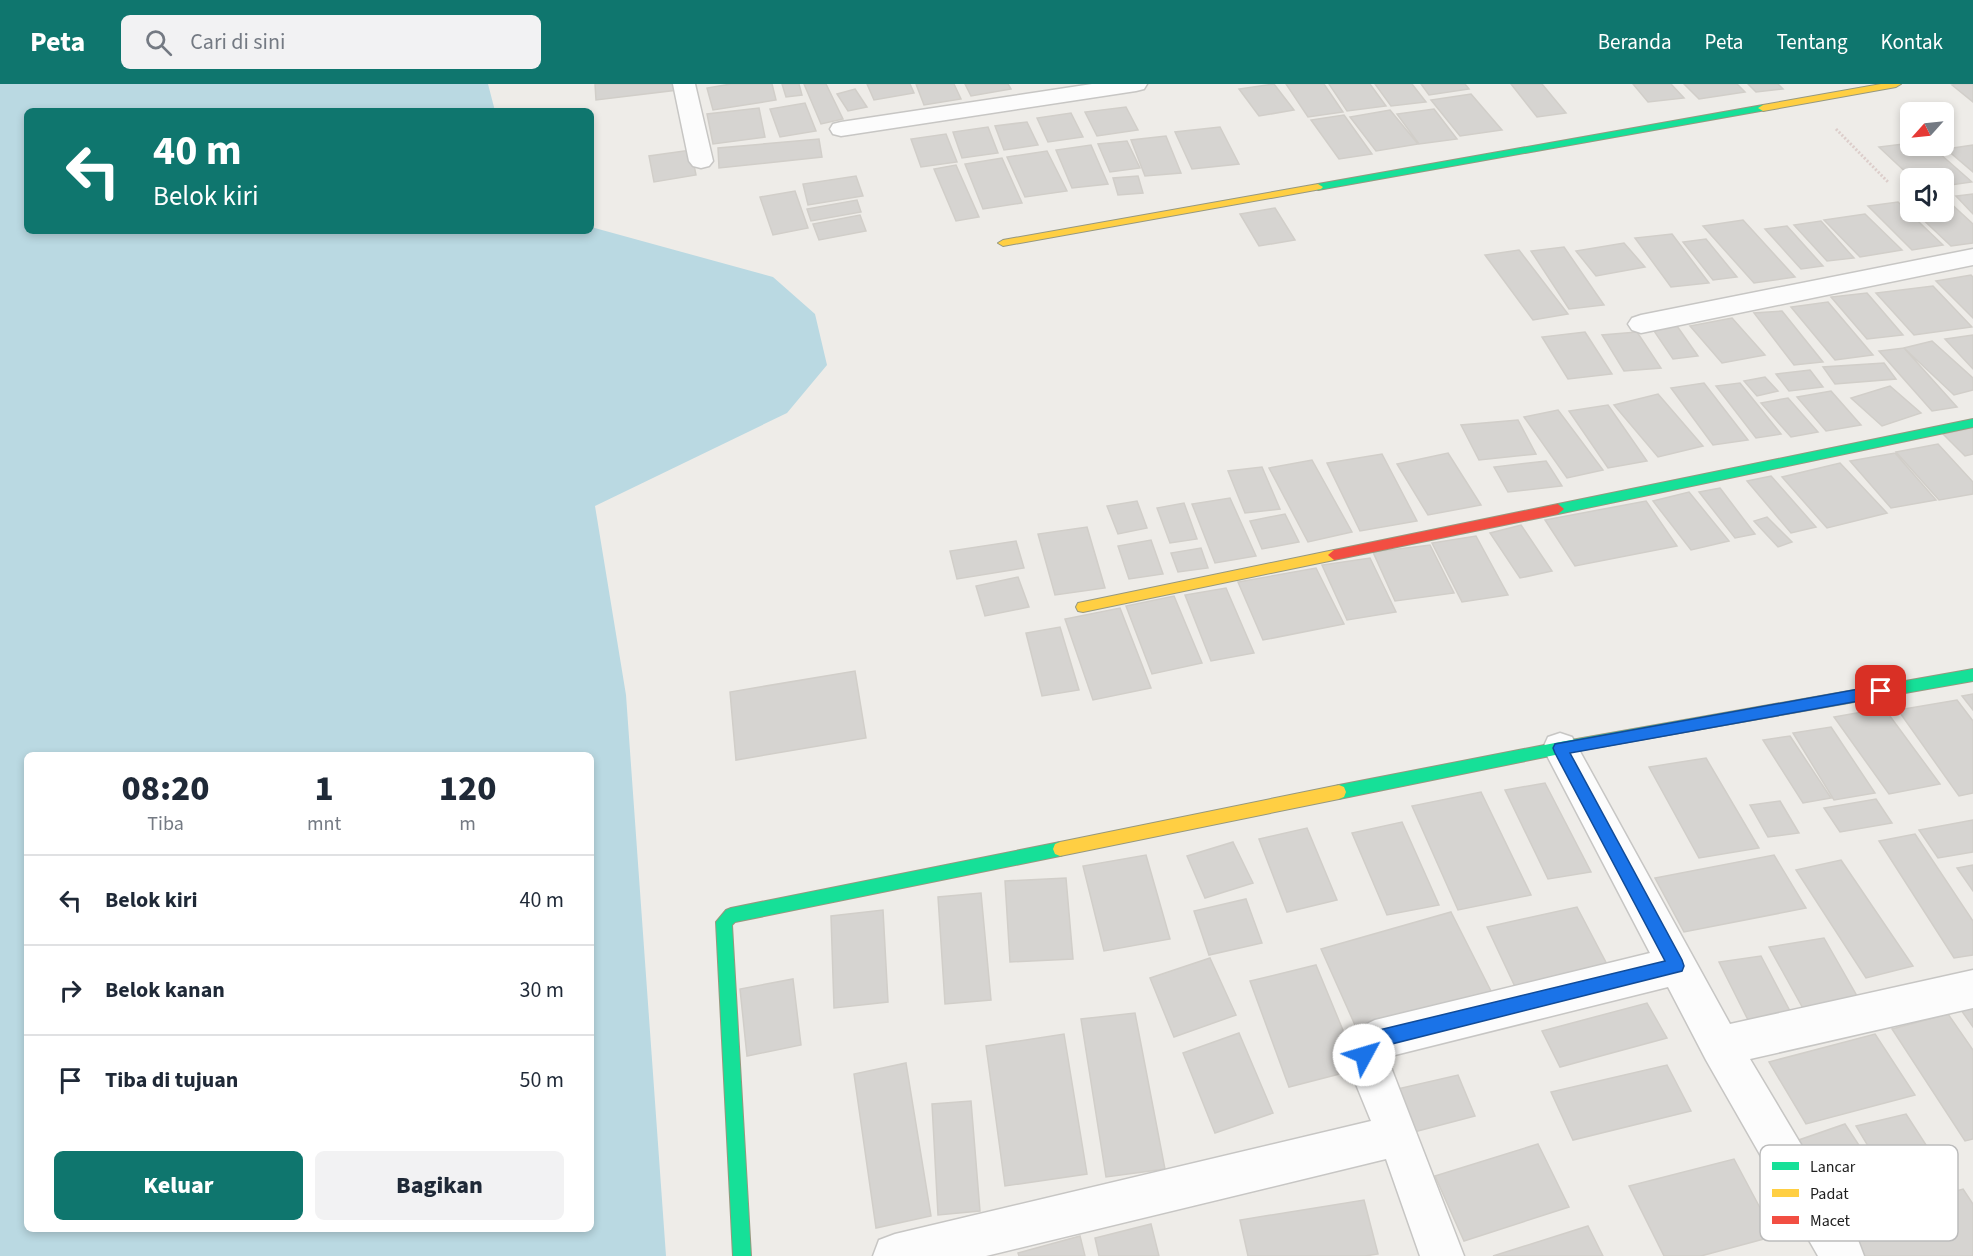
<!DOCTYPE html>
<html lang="id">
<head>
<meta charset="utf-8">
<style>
  :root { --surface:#fff; --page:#f2f2f3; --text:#1f2937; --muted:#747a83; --line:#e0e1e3; --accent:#0f766e }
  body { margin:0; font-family:"Source Sans 3",sans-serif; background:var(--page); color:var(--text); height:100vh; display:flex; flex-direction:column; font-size:22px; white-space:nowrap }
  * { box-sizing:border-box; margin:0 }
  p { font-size:20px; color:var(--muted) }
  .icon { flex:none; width:33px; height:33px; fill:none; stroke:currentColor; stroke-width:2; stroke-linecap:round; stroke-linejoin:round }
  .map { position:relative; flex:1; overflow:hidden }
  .sheet { position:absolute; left:24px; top:668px; width:570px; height:480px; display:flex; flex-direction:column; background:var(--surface); border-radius:9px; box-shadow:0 3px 9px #0003 }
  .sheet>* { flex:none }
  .hud { position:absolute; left:24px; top:24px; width:570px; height:126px; border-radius:9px; box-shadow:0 3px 9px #0003; background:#0f766e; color:#fff; overflow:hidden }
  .needle { width:39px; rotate:243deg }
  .buttons { position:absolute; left:1900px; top:18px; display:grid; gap:12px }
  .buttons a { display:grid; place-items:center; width:54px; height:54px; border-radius:9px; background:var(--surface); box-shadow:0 3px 9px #0003; font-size:30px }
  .pin { position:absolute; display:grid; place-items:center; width:51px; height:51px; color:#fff; margin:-26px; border-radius:12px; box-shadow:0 3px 9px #0006 }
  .me { position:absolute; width:66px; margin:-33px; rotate:51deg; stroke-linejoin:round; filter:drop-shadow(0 0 4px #0008) }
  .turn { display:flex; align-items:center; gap:21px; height:126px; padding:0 30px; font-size:27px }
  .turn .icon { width:78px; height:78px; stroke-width:2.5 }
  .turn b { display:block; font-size:42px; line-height:51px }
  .eta { display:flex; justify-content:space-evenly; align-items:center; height:102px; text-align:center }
  .eta b { font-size:36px; font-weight:800; line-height:42px }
  .button { display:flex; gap:12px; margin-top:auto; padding:12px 30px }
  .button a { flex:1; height:69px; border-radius:9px; background:var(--accent); color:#fff; font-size:24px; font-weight:800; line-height:69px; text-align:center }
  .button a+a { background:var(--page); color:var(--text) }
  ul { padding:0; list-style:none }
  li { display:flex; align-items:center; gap:18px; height:90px; padding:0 30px; border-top:2px solid var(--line) }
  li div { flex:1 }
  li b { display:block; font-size:22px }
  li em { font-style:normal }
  header { display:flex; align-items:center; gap:36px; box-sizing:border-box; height:84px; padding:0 30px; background:var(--accent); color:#fff }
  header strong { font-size:28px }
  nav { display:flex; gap:33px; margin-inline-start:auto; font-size:21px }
  .search { width:420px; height:54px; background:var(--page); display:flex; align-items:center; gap:15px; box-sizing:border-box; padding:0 21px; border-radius:9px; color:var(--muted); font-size:22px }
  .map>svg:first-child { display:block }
  .water { fill:#bad9e2; fill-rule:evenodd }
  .building { fill:#d6d4d1; stroke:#d1cec9; stroke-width:1.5 }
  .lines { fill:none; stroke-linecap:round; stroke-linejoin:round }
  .street-casing { stroke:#c7c6c4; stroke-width:3 }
  .fast-casing { stroke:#96987f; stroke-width:2 }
  .slow-casing { stroke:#96987f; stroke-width:2 }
  .jam-casing { stroke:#96987f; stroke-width:2 }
  .path { stroke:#dccdca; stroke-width:3; stroke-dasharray:2 2; stroke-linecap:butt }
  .street { fill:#fcfcfc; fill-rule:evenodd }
  .fast { fill:#16e098; fill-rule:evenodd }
  .slow { fill:#ffcf43; fill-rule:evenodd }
  .jam { fill:#f24e42; fill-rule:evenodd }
  .route { fill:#1a73e8; stroke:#114b97; stroke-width:1.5 }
  .key { fill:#fff; stroke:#bcbcbc; stroke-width:1.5 }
  .key-label { font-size:16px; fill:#202020 }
</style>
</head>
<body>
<header>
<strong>Peta</strong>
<div class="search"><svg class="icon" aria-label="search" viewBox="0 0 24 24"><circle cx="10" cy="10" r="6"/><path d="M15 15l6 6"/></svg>Cari di sini</div>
<nav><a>Beranda</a><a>Peta</a><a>Tentang</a><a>Kontak</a></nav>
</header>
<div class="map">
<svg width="1973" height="1172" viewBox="0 0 1973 1172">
  <rect width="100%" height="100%" fill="#eeece8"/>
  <!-- water -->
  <path class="water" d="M 0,0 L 488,0 L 495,27 L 27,27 L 27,147 L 591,147 L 591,143 L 773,193 L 815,230 L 827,281 L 787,329 L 595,422 L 626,611 L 666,1172 L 0,1172 ZM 27,670 L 591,670 L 591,1144 L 27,1144 Z"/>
  <!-- building -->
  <path class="building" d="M 595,0 L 677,0 L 678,6 L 596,16 Z
    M 731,0 L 772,0 L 776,16 L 713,26 L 707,4 Z
    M 782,0 L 799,0 L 802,11 L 786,13 Z
    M 804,0 L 826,0 L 843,35 L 821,40 Z
    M 867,0 L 910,0 L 914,9 L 874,16 Z
    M 916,0 L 954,0 L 961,15 L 924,21 Z
    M 965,0 L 1008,0 L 1011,5 L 971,12 Z
    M 1274,0 L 1294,26 L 1259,32 L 1239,5 Z
    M 1286,0 L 1324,0 L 1343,28 L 1308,33 Z
    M 1329,0 L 1370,0 L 1386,22 L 1347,27 Z
    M 1375,0 L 1412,0 L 1426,18 L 1391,22 Z
    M 1421,0 L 1465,0 L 1469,5 L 1429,11 Z
    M 1511,0 L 1542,0 L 1566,29 L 1537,33 Z
    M 1633,0 L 1671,0 L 1684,14 L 1648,18 Z
    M 1684,0 L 1737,0 L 1745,8 L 1699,15 Z
    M 1748,0 L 1778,0 L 1783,5 L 1756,8 Z
    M 1973,0 L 1973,18 L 1952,1 L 1957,0 Z
    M 855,5 L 867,23 L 848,27 L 837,10 Z
    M 1471,10 L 1502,46 L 1460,52 L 1431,16 Z
    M 805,19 L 816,47 L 780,53 L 770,25 Z
    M 1126,23 L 1138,46 L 1097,52 L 1085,28 Z
    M 759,24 L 765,53 L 713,60 L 707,30 Z
    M 1434,25 L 1457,55 L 1419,60 L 1397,30 Z
    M 1390,26 L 1418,60 L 1376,67 L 1350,33 Z
    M 1071,29 L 1083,53 L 1048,58 L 1037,34 Z
    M 1344,31 L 1372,70 L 1339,75 L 1311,36 Z
    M 1027,38 L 1038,61 L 1004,66 L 995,42 Z
    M 988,43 L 998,69 L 962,74 L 953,48 Z
    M 1220,43 L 1239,80 L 1192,85 L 1175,48 Z
    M 946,50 L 957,78 L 921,83 L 911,55 Z
    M 1166,52 L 1181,89 L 1145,92 L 1131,56 Z
    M 819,55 L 822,73 L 719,84 L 718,64 Z
    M 1127,57 L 1140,84 L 1110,88 L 1098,60 Z
    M 1911,59 L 1911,62 L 1931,62 L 1972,98 L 1944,102 L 1944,94 L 1912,94 L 1879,63 Z
    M 1091,61 L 1108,100 L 1072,104 L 1056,66 Z
    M 1973,61 L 1973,88 L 1946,65 Z
    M 691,66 L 696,91 L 654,98 L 649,72 Z
    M 1047,67 L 1067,107 L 1025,113 L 1007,73 Z
    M 1002,74 L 1022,119 L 983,125 L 965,80 Z
    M 956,81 L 979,133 L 956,137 L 934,85 Z
    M 856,92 L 863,112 L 808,121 L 803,100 Z
    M 1138,92 L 1143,109 L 1118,111 L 1113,94 Z
    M 795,107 L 808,144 L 773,151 L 760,113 Z
    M 1973,110 L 1973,130 L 1956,112 Z
    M 857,116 L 861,128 L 811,137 L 807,125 Z
    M 1944,116 L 1947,116 L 1973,140 L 1973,159 L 1951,162 L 1915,128 L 1944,128 Z
    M 1898,118 L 1943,161 L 1912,166 L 1868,122 Z
    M 1275,124 L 1295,156 L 1259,162 L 1240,130 Z
    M 1865,130 L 1902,166 L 1860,173 L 1824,136 Z
    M 860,131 L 866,147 L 819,156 L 813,140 Z
    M 1743,136 L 1795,193 L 1754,199 L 1703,142 Z
    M 1821,137 L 1854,174 L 1827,177 L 1794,141 Z
    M 1787,142 L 1823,182 L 1801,185 L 1765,145 Z
    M 1672,150 L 1709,199 L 1671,203 L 1635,154 Z
    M 1706,155 L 1737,193 L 1713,196 L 1683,158 Z
    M 1624,159 L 1645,183 L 1596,192 L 1576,167 Z
    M 1564,163 L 1604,221 L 1569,225 L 1531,167 Z
    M 1519,166 L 1568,230 L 1533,236 L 1485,171 Z
    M 1971,191 L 1973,193 L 1973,234 L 1936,197 Z
    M 1933,202 L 1972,243 L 1914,251 L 1876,209 Z
    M 1867,209 L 1903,251 L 1867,255 L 1831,213 Z
    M 1828,218 L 1873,271 L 1835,276 L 1791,223 Z
    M 1782,227 L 1823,278 L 1794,281 L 1754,229 Z
    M 1732,234 L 1765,271 L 1722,279 L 1690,242 Z
    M 1677,242 L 1698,272 L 1673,275 L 1652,244 Z
    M 1585,248 L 1612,290 L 1568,295 L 1542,253 Z
    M 1637,248 L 1661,284 L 1624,287 L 1602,251 Z
    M 1973,251 L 1973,285 L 1945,255 Z
    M 1932,257 L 1973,294 L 1973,306 L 1954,311 L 1904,264 Z
    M 1904,264 L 1957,323 L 1932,327 L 1879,267 Z
    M 1884,279 L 1896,295 L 1835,300 L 1823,283 Z
    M 1810,286 L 1823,303 L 1789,307 L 1776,290 Z
    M 1765,293 L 1778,307 L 1757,312 L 1744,297 Z
    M 1704,299 L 1748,356 L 1713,361 L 1671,304 Z
    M 1740,299 L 1781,350 L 1756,354 L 1716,302 Z
    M 1890,302 L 1921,329 L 1882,342 L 1851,314 Z
    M 1831,307 L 1861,341 L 1826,347 L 1797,313 Z
    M 1658,310 L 1703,362 L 1658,373 L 1614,321 Z
    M 1788,314 L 1818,348 L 1791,353 L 1761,319 Z
    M 1608,321 L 1647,377 L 1608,384 L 1569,327 Z
    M 1558,326 L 1603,386 L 1567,394 L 1524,333 Z
    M 1518,336 L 1536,370 L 1479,376 L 1461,341 Z
    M 1973,344 L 1973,370 L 1965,372 L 1943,350 Z
    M 1938,360 L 1973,398 L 1973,410 L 1939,416 L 1896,368 Z
    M 1448,369 L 1481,421 L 1428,431 L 1397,380 Z
    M 1895,369 L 1936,416 L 1891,424 L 1850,377 Z
    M 1382,370 L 1417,437 L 1360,447 L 1327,379 Z
    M 1312,376 L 1352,448 L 1308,458 L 1269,384 Z
    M 1546,377 L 1562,402 L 1508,408 L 1494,383 Z
    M 1840,379 L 1887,429 L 1827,444 L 1782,393 Z
    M 1262,383 L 1280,425 L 1245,429 L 1228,387 Z
    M 1771,392 L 1816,443 L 1791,449 L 1747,397 Z
    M 1720,404 L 1755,450 L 1735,454 L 1699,408 Z
    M 1689,408 L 1729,457 L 1691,466 L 1653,417 Z
    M 1230,414 L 1256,472 L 1215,479 L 1192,420 Z
    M 1137,417 L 1147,444 L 1118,450 L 1107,422 Z
    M 1646,417 L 1677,462 L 1575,482 L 1545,436 Z
    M 1184,419 L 1197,455 L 1170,459 L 1157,424 Z
    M 1285,430 L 1299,458 L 1262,465 L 1250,437 Z
    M 1767,433 L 1792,458 L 1778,463 L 1754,437 Z
    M 1521,441 L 1552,487 L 1520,494 L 1490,449 Z
    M 1087,443 L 1105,504 L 1055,511 L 1038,450 Z
    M 1476,452 L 1508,511 L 1462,518 L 1432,459 Z
    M 1151,456 L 1163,490 L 1129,495 L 1118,462 Z
    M 1016,457 L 1024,484 L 957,495 L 950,467 Z
    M 1430,461 L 1454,509 L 1395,517 L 1373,468 Z
    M 1201,464 L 1208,484 L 1178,488 L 1171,469 Z
    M 1370,474 L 1396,528 L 1347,536 L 1322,481 Z
    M 1316,484 L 1344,540 L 1263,556 L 1238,498 Z
    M 1018,493 L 1029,523 L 985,532 L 976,502 Z
    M 1226,504 L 1254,569 L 1211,577 L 1185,511 Z
    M 1174,512 L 1202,579 L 1152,590 L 1126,522 Z
    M 1120,524 L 1151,604 L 1093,616 L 1065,535 Z
    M 1060,543 L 1079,606 L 1042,612 L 1026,549 Z
    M 855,587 L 866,654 L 736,676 L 730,608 Z
    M 1973,610 L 1973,626 L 1962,612 Z
    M 1957,616 L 1973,637 L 1973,709 L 1959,712 L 1898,626 Z
    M 1884,624 L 1940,700 L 1889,710 L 1834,633 Z
    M 1831,643 L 1875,709 L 1834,716 L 1793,649 Z
    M 1790,652 L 1831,714 L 1803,719 L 1763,656 Z
    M 1706,674 L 1759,764 L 1699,774 L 1649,683 Z
    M 1545,699 L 1591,788 L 1548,795 L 1505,706 Z
    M 1481,708 L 1531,811 L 1458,826 L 1412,722 Z
    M 1876,715 L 1892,739 L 1840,748 L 1824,724 Z
    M 1780,717 L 1799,749 L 1768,753 L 1750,721 Z
    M 1973,736 L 1973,768 L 1938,774 L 1919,746 Z
    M 1402,738 L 1439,821 L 1387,831 L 1352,749 Z
    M 1307,744 L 1337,816 L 1287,828 L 1259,755 Z
    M 1915,750 L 1973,837 L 1973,871 L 1954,874 L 1879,757 Z
    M 1233,758 L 1253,799 L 1205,814 L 1187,772 Z
    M 1146,771 L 1170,855 L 1104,867 L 1083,782 Z
    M 1774,771 L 1806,824 L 1684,848 L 1655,794 Z
    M 1841,776 L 1913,882 L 1866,894 L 1796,786 Z
    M 1973,781 L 1973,807 L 1957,784 Z
    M 1066,794 L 1073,875 L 1010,878 L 1005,797 Z
    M 981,809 L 991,916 L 945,920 L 938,813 Z
    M 1246,815 L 1262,859 L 1209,871 L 1194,827 Z
    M 1577,823 L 1610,886 L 1517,907 L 1487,843 Z
    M 883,826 L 888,918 L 834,924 L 831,832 Z
    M 1451,828 L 1493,911 L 1359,950 L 1321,865 Z
    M 1824,854 L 1861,919 L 1805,928 L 1769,863 Z
    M 1761,872 L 1791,929 L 1748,936 L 1719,878 Z
    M 1210,874 L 1236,931 L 1174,953 L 1150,894 Z
    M 1316,881 L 1359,985 L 1289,1003 L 1250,897 Z
    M 793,895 L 801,961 L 747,972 L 740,905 Z
    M 1647,919 L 1667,954 L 1560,983 L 1542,947 Z
    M 1973,923 L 1973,943 L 1961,926 Z
    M 1135,929 L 1165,1085 L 1106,1093 L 1081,935 Z
    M 1948,930 L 1973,966 L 1973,1055 L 1965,1057 L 1892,945 Z
    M 1239,949 L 1273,1029 L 1215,1049 L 1183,969 Z
    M 1064,950 L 1087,1090 L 1005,1102 L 986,962 Z
    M 1875,950 L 1915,1011 L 1806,1040 L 1769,978 Z
    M 906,979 L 931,1132 L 876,1144 L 854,990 Z
    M 1667,981 L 1691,1027 L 1573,1056 L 1551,1008 Z
    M 1458,991 L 1475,1032 L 1410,1049 L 1393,1006 Z
    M 971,1017 L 980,1127 L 938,1131 L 932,1020 Z
    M 1906,1030 L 1950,1098 L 1898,1112 L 1856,1042 Z
    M 1845,1040 L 1891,1110 L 1836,1130 L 1790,1059 Z
    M 1538,1060 L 1569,1123 L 1464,1157 L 1435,1092 Z
    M 1734,1075 L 1775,1152 L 1701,1172 L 1664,1172 L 1629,1102 Z
    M 1963,1105 L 1973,1120 L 1973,1172 L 1864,1172 L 1845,1139 Z
    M 1364,1116 L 1378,1170 L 1365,1172 L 1248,1172 L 1240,1136 Z
    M 1151,1140 L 1159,1172 L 1099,1172 L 1095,1154 Z
    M 1588,1142 L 1603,1172 L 1493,1172 Z
    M 1080,1152 L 1085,1172 L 1019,1172 L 1018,1169 Z"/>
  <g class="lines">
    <defs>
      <path id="street" d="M 673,0 L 695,0 L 713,77 L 709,82 L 701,84 L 693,82 L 689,77 Z
        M 1092,0 L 1147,0 L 1144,5 L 1136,7 L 841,52 L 833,50 L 830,45 L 833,40 L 841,38 Z
        M 1973,165 L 1973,181 L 1641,249 L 1632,246 L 1628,240 L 1632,234 L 1641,231 Z
        M 1560,649 L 1572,653 L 1730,940 L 1973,886 L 1973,924 L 1750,975 L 1858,1156 L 1864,1172 L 1818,1172 L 1706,976 L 1668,903 L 1387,973 L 1464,1172 L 1420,1172 L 1386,1075 L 986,1172 L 873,1172 L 879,1156 L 895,1150 L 1371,1037 L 1344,971 C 1351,954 1358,943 1375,936 L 1650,869 L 1543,664 L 1548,653 Z"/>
      <path id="fast" d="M 1763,21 L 1768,24 L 1766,26 L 1318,106 L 1313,103 L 1318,100 Z
        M 1973,335 L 1973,343 L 1558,430 L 1552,425 L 1558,420 Z
        M 1973,585 L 1973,597 L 1560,670 L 1339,715 L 1334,713 L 1332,708 L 1334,703 L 1339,701 L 1560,658 Z
        M 1060,758 L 1065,760 L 1067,765 L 1065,770 L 1060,772 L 735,838 L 732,841 L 751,1172 L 733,1172 L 716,838 L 726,826 L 731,824 Z"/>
      <path id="slow" d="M 1881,0 L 1901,0 L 1896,3 L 1763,27 L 1758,24 L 1763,21 Z
        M 1318,100 L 1323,103 L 1321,105 L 1003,162 L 998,159 L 1003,156 Z
        M 1334,466 L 1340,471 L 1334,476 L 1083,528 L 1078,527 L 1076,523 L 1078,519 L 1083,518 Z
        M 1339,701 L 1344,703 L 1346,708 L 1344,713 L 1339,715 L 1060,772 L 1055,770 L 1053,765 L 1055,760 L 1060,758 Z"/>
      <path id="jam" d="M 1558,420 L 1564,425 L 1558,430 L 1334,476 L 1328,471 L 1334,466 Z"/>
    </defs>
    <!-- street casing -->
    <use href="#street" class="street-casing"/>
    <!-- fast casing -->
    <use href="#fast" class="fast-casing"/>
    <!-- slow casing -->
    <use href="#slow" class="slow-casing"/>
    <!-- jam casing -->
    <use href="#jam" class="jam-casing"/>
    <!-- path -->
    <path class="path" d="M 1836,45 L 1889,99"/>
    <!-- street -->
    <use href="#street" class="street"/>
    <!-- fast -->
    <use href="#fast" class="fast"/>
    <!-- slow -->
    <use href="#slow" class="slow"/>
    <!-- jam -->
    <use href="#jam" class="jam"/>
  </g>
  <!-- route -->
  <path class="route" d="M 1881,601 L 1886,603 L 1888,607 L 1886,611 L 1881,613 L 1570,669 L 1682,876 L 1684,882 L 1682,887 L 1380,963 L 1370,977 L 1364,979 L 1358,977 L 1356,971 C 1359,962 1366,951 1375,947 L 1665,877 L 1555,669 L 1553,664 L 1555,660 Z"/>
  <!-- legend -->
  <rect x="1760" y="1061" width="198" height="96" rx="9" class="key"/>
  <rect x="1772" y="1078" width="27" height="8" fill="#16e098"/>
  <rect x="1772" y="1105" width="27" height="8" fill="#ffcf43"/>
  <rect x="1772" y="1132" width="27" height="8" fill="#f24e42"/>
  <g class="key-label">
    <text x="1810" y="1088">Lancar</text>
    <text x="1810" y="1115">Padat</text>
    <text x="1810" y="1142">Macet</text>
  </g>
</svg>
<div class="buttons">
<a><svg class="needle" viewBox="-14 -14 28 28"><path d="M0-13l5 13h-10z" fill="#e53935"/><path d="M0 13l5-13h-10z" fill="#747a83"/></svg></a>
<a><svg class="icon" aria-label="sound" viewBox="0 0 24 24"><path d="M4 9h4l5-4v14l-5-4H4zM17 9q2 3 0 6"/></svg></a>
</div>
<div class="pin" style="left:1881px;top:607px;background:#d93025"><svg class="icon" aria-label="arrive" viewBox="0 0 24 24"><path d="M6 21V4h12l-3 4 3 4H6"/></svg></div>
<svg class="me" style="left:1364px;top:971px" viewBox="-20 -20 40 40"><circle r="19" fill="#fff"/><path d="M0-13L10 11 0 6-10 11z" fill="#1a73e8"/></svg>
<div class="hud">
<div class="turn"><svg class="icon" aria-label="left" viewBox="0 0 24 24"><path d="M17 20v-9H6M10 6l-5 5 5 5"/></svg><div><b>40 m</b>Belok kiri</div></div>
</div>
<section class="sheet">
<div class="eta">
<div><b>08:20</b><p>Tiba</p></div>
<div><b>1</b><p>mnt</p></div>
<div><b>120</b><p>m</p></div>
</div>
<ul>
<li><svg class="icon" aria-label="left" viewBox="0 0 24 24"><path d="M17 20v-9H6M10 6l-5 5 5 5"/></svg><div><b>Belok kiri</b></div><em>40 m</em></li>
<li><svg class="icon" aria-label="right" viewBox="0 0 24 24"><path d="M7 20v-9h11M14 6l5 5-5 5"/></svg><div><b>Belok kanan</b></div><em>30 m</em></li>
<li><svg class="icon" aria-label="arrive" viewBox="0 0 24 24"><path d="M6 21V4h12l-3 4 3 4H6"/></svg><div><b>Tiba di tujuan</b></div><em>50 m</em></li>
</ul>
<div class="button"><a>Keluar</a><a>Bagikan</a></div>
</section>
</div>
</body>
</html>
